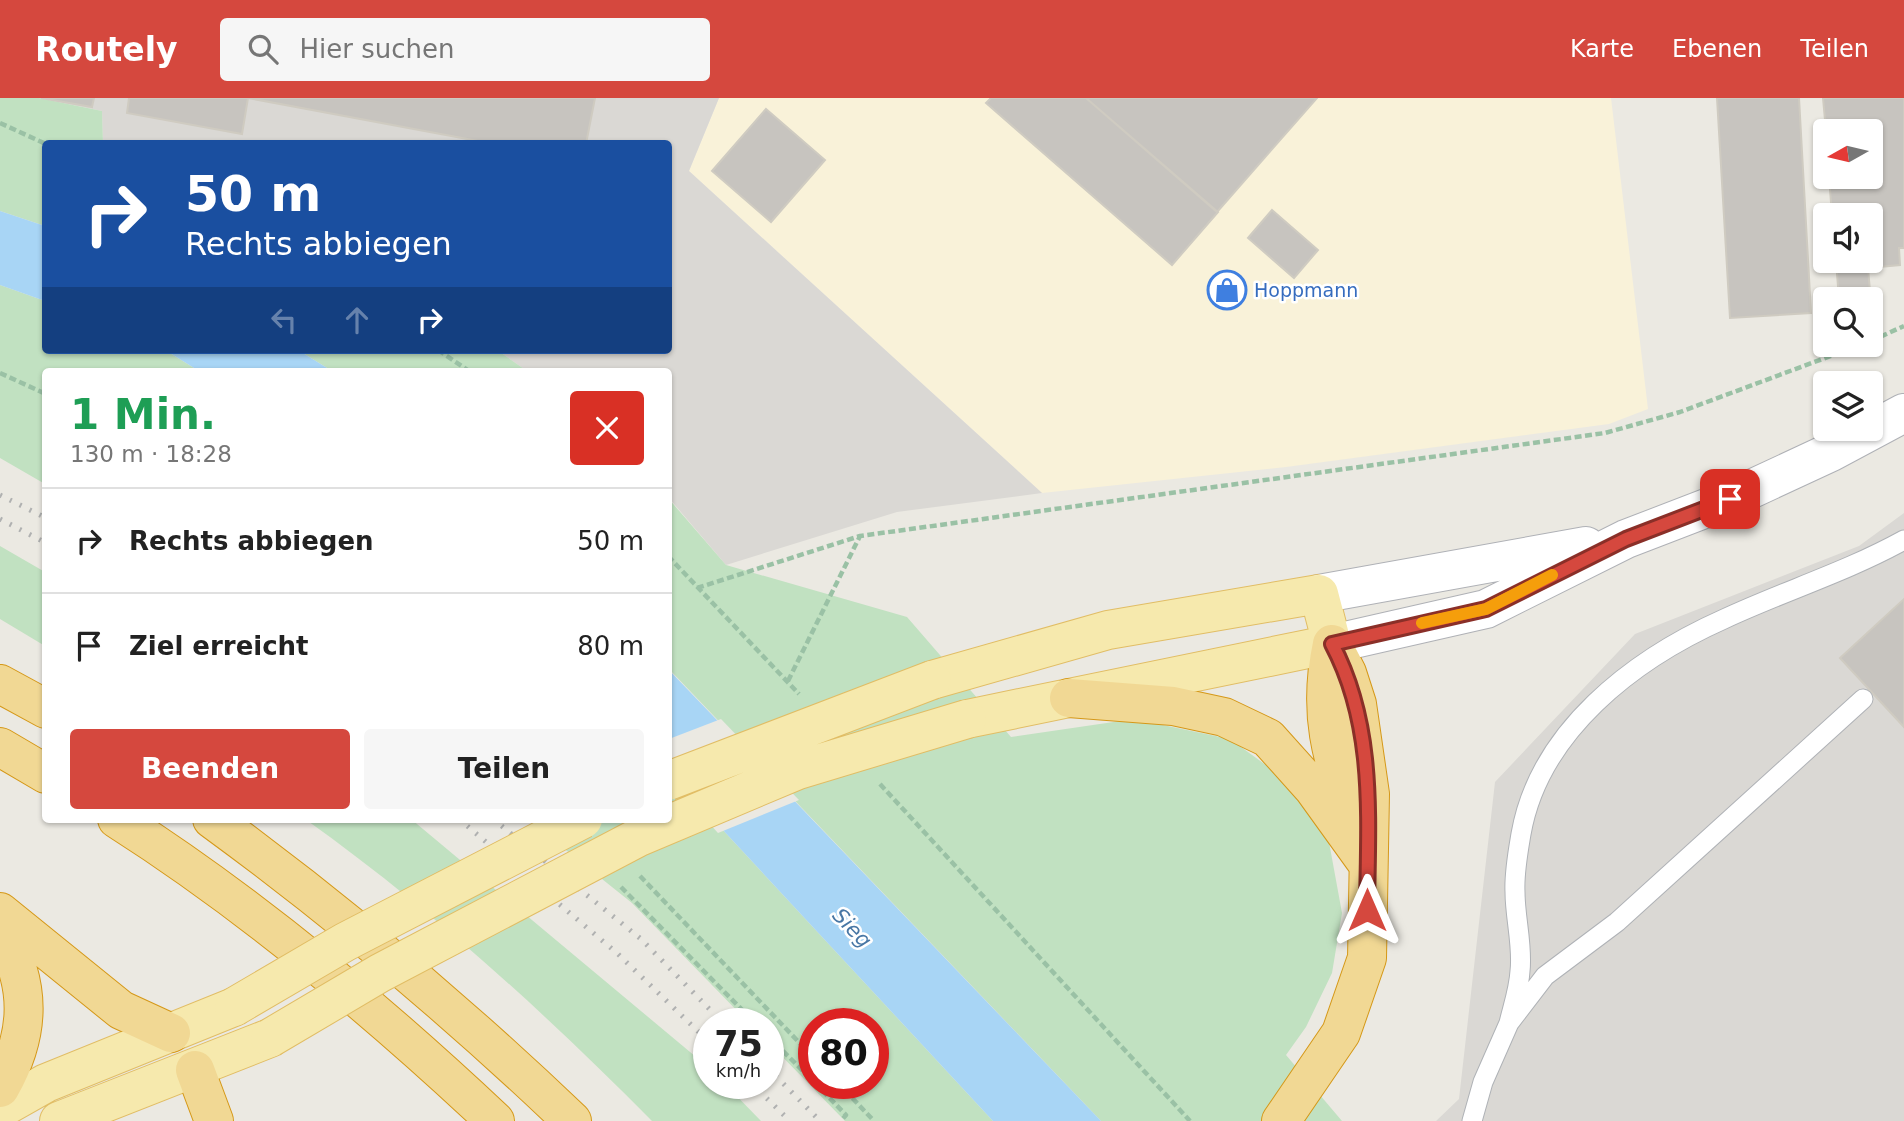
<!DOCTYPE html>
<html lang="de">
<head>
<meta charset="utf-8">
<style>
  :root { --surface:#fff; --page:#f6f6f6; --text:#222; --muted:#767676; --line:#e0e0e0; --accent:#d5483e }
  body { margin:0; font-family:"DejaVu Sans",sans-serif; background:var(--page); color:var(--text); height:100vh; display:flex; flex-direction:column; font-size:26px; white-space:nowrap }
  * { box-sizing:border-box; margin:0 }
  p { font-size:23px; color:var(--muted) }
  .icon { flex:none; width:38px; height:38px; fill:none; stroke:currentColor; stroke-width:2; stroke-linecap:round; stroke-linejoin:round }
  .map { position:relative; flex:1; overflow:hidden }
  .details { position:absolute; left:42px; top:270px; width:630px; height:455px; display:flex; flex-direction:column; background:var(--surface); border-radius:7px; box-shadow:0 2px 5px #0004 }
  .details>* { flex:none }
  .banner { position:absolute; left:42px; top:42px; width:630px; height:214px; border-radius:7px; box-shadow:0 2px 5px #0004; background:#1a4fa0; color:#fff; overflow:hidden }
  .needle { width:46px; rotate:262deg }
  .fabs { position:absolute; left:1813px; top:21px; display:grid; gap:14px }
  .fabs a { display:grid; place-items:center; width:70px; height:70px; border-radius:7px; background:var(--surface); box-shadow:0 2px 5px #0004; font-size:35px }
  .speed { position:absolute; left:693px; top:910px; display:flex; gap:14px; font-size:35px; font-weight:700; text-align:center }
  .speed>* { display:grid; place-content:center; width:91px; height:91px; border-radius:50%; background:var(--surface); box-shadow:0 2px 5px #0004; line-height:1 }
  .speed small { font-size:18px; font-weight:400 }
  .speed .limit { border:10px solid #d22; background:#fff; color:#111 }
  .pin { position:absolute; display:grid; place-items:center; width:60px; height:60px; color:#fff; margin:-30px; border-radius:14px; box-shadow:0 4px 10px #0006 }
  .me { position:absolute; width:77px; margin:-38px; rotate:0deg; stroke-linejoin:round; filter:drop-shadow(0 0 5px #0008) }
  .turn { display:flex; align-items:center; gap:24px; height:147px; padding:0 28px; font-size:32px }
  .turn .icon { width:91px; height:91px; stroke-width:2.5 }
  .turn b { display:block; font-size:49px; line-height:60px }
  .lanes { display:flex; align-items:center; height:66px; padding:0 28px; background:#0003; justify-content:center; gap:35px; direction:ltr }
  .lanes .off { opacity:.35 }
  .round { display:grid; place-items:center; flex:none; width:74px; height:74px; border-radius:7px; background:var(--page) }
  .headline { display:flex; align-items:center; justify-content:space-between; height:119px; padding:0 28px }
  h1 { font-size:42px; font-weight:700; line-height:52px; color:#1e9e55 }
  .button { display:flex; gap:14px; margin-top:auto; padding:14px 28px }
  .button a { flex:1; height:80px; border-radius:7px; background:var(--accent); color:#fff; font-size:28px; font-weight:700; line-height:80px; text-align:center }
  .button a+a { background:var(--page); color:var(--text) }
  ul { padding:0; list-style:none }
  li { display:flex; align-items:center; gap:21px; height:105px; padding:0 28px; border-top:2px solid var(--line) }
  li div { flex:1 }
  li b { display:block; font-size:26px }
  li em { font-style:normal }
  header { display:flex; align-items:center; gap:42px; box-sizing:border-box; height:98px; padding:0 35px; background:var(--accent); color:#fff }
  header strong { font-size:33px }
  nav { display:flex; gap:38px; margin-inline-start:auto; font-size:24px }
  .search { width:490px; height:63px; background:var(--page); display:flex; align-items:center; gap:18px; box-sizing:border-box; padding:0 24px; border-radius:7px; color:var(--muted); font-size:26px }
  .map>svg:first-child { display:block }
  .commercial { fill:#f9f2d9 }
  .industrial { fill:#dad8d4 }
  .green { fill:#c1e1c1; fill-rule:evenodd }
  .water { fill:#a8d5f5 }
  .pier { fill:#ebe9e2 }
  .building { fill:#c7c4bf; stroke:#cfcbc1; stroke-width:2 }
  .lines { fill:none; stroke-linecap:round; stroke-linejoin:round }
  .lane-casing { stroke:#afb2b6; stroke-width:21 }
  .secondary-casing { stroke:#afb1b6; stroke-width:40 }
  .primary-casing { stroke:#e1bd65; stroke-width:40 }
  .highway-casing { stroke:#d59818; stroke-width:40 }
  .path { stroke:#9ac1a5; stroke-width:4.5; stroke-dasharray:7 3.5; stroke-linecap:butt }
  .lane { stroke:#fff; stroke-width:19 }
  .secondary { stroke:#fff; stroke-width:38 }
  .primary { stroke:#f6e9ad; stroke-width:38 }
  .highway { stroke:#f1d894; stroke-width:38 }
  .rail { stroke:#b0b1b1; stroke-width:5; stroke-dasharray:2 9; stroke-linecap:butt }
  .primary-bridge-casing { stroke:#e1bd65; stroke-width:40; stroke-linecap:butt }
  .primary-bridge { stroke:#f6e9ad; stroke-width:38 }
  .route-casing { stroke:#8a2f28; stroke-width:18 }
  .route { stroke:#d5483e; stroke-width:12 }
  .slow { stroke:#f59e0b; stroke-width:12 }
  .labels { text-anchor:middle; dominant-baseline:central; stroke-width:5; stroke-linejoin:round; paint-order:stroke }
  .shop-label { font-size:19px; fill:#366cbe; stroke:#fff; text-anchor:start }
  .water-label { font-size:21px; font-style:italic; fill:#4877a5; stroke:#fff }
</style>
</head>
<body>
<header>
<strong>Routely</strong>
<div class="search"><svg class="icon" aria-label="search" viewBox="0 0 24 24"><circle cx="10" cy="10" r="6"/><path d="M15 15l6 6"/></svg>Hier suchen</div>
<nav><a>Karte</a><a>Ebenen</a><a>Teilen</a></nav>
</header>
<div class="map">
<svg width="1904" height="1023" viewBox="0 0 1904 1023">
  <rect width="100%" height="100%" fill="#ebe9e2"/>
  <!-- commercial -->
  <path class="commercial" d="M 719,0 L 1611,0 L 1648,311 L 1609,326 L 1286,369 L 1042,395 L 689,73 Z"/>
  <!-- industrial -->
  <path class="industrial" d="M 39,0 L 719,0 L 689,73 L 1042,395 L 897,414 L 726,467 L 669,400 L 668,273 L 527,273 L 497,252 L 668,252 L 668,46 L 103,45 L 102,13 Z
    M 1904,415 L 1904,1023 L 1436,1023 L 1459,1001 L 1495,684 L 1635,536 L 1859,448 Z"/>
  <!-- green -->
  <path class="green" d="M 0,0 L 39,0 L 102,13 L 103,45 L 46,46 L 45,128 L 0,113 Z
    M 0,187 L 45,203 L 46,252 L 165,252 L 199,273 L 46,273 L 45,386 L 0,360 Z
    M 298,252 L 497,252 L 527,273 L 332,273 Z
    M 668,400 L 726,467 L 907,519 L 1011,639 L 1134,621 L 1230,641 L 1292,686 L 1329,744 L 1342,815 L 1332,875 L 1306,929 L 1286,957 L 1342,1023 L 1101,1023 L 669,571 Z
    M 0,448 L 45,474 L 45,548 L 0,521 Z
    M 669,674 L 993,1023 L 845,1023 L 768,944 L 768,926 L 750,926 L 632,805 L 527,721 L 668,721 ZM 814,926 L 873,926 L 873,985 L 814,985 Z
    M 305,721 L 411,721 L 708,969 L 709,985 L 724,985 L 761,1023 L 652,1023 C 544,914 430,810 305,721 Z"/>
  <!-- water -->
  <path class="water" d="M 0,113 L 45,128 L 45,203 L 0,187 Z
    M 165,252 L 298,252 L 332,273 L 199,273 Z
    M 668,571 L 1101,1023 L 993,1023 L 669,674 Z"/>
  <!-- pier -->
  <path class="pier" d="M 721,621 L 799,702 L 718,735 L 668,680 L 669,641 Z"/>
  <!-- building -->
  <path class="building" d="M 41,0 L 94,0 L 92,9 Z
    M 129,0 L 248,0 L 242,36 L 127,15 Z
    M 248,0 L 595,0 L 586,46 L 494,46 Z
    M 991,0 L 1086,0 L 1218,114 L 1172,167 L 986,5 Z
    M 1086,0 L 1317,0 L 1217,114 Z
    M 1717,0 L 1799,0 L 1811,215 L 1730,220 Z
    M 1823,0 L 1904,0 L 1904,150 L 1899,150 L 1900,167 L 1868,170 L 1873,228 L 1871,201 L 1839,201 L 1836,163 L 1871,163 L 1871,117 L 1832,117 L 1829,79 L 1871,79 L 1871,33 L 1826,33 Z
    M 766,11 L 825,62 L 771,124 L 712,73 Z
    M 1272,112 L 1318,152 L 1294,180 L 1248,140 Z
    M 1904,501 L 1904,629 L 1840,560 Z"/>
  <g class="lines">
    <defs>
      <path id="lane" d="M 1509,925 C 1513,908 1519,891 1520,873 C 1523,848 1515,820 1515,794 C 1514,775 1518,754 1521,736 C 1539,633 1634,561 1724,521 C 1784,493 1846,474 1904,442
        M 1472,1023 L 1483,984 L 1509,925 L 1545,878 L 1617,824 L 1863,601"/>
      <path id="secondary" d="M 1319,496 L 1586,448
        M 1332,546 L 1486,511 L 1626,441 L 1730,401 L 1831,354 L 1904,315"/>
      <path id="primary" d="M 932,582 L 1108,532 L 1319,496 L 1332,546 L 967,621
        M 0,1011 L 46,985 L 234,909
        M 59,1023 L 270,940"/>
      <path id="highway" d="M 1332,546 C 1317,618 1332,660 1355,728
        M 0,586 L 46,611
        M 1069,600 L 1173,608 L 1224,619 L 1268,640 L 1313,690 L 1367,765
        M 0,649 L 46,676
        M 117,721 C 252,807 378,913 495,1023
        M 212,721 C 339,814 458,914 572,1023
        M 0,814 L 121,912 L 171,935
        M 0,832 C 32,886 31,936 0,990
        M 195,972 L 214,1023
        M 1281,1023 L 1341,935 L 1367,860 L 1370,696 L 1357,606 L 1347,575 L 1332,546"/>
    </defs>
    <!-- lane casing -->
    <use href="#lane" class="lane-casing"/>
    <!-- secondary casing -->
    <use href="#secondary" class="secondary-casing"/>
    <!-- primary casing -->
    <use href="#primary" class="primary-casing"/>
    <!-- highway casing -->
    <use href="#highway" class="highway-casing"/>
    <!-- path -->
    <path class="path" d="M 0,25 L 46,46
      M 1871,243 L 1904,228
      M 438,252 L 469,273
      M 0,275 L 46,296
      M 668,458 L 799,596
      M 697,490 L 860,438 L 1605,335 L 1680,314 L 1860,247
      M 788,583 L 860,438
      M 880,686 L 1190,1023
      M 640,778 L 814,960
      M 621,789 L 756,926
      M 768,938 L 814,984
      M 815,985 L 846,1017 L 841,1023
      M 838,985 L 874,1023"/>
    <!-- lane -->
    <use href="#lane" class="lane"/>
    <!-- secondary -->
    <use href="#secondary" class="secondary"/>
    <!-- primary -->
    <use href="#primary" class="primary"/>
    <!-- highway -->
    <use href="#highway" class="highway"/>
    <!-- rail -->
    <path class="rail" d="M 0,397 L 46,420
      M 0,421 L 46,445
      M 459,721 L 618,856 L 709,944
      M 493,721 L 641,841 L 724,926
      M 768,970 L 820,1023
      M 751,985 L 790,1023"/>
    <defs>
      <path id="primary-bridge" d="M 668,683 L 932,582
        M 234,909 L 345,844 L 583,721
        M 270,940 L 380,875 L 639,739 L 798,672 L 967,621"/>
    </defs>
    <!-- primary-bridge casing -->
    <use href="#primary-bridge" class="primary-bridge-casing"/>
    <!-- primary-bridge -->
    <use href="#primary-bridge" class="primary-bridge"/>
  </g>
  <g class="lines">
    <defs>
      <path id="route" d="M 1367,812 C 1368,721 1376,629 1332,546 L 1486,511 L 1626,441 L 1730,401"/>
    </defs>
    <!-- route casing -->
    <use href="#route" class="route-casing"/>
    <!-- route -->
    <use href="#route" class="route"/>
    <!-- slow -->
    <path class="slow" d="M 1422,525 L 1486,511 L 1552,477"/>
  </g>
  <!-- icons -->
  <defs>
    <symbol id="shop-ring" viewBox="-11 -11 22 22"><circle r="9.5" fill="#fff" stroke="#3f7fe0" stroke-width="1.5"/><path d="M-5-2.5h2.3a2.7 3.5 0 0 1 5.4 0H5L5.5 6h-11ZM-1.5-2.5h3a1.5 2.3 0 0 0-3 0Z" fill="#3f7fe0"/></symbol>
  </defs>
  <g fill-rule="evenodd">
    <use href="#shop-ring" x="1205" y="170" width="44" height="44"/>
  </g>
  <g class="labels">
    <!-- shop labels -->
    <g class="shop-label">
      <text x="1254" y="192">Hoppmann</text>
    </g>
    <!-- water labels -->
    <g class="water-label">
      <text transform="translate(852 830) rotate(46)">Sieg</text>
    </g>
  </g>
</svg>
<div class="fabs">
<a><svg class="needle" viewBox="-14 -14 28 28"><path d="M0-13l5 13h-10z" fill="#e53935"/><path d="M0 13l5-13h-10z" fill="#767676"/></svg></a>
<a><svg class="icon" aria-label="sound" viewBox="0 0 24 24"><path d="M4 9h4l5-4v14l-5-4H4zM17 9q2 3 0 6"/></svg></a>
<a><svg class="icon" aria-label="search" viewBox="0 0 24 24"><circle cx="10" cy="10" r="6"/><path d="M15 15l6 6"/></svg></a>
<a><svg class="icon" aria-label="layers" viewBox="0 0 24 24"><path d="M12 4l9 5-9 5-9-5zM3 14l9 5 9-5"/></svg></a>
</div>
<div class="speed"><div>75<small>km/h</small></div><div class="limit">80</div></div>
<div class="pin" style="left:1730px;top:401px;background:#d93025"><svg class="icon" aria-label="arrive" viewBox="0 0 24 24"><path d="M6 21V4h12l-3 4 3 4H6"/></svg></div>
<svg class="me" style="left:1367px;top:812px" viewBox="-20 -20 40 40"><path d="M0-17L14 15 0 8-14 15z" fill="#d5483e" stroke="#fff" stroke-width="4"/></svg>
<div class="banner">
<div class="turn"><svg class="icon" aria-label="right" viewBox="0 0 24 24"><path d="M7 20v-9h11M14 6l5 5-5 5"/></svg><div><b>50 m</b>Rechts abbiegen</div></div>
<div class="lanes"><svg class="icon off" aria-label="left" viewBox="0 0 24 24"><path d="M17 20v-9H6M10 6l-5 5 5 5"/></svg><svg class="icon off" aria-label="ahead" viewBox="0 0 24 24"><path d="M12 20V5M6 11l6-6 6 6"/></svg><svg class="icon" aria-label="right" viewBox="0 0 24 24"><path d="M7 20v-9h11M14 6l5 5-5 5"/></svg></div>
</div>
<section class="details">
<div class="headline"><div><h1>1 Min.</h1><p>130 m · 18:28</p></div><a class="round" style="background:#d93025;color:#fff"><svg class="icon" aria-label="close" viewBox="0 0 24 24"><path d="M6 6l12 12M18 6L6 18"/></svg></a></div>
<ul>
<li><svg class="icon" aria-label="right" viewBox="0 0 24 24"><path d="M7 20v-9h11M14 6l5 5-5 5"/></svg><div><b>Rechts abbiegen</b></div><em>50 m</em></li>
<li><svg class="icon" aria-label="arrive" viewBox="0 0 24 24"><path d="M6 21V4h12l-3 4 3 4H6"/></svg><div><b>Ziel erreicht</b></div><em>80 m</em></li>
</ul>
<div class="button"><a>Beenden</a><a>Teilen</a></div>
</section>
</div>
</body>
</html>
